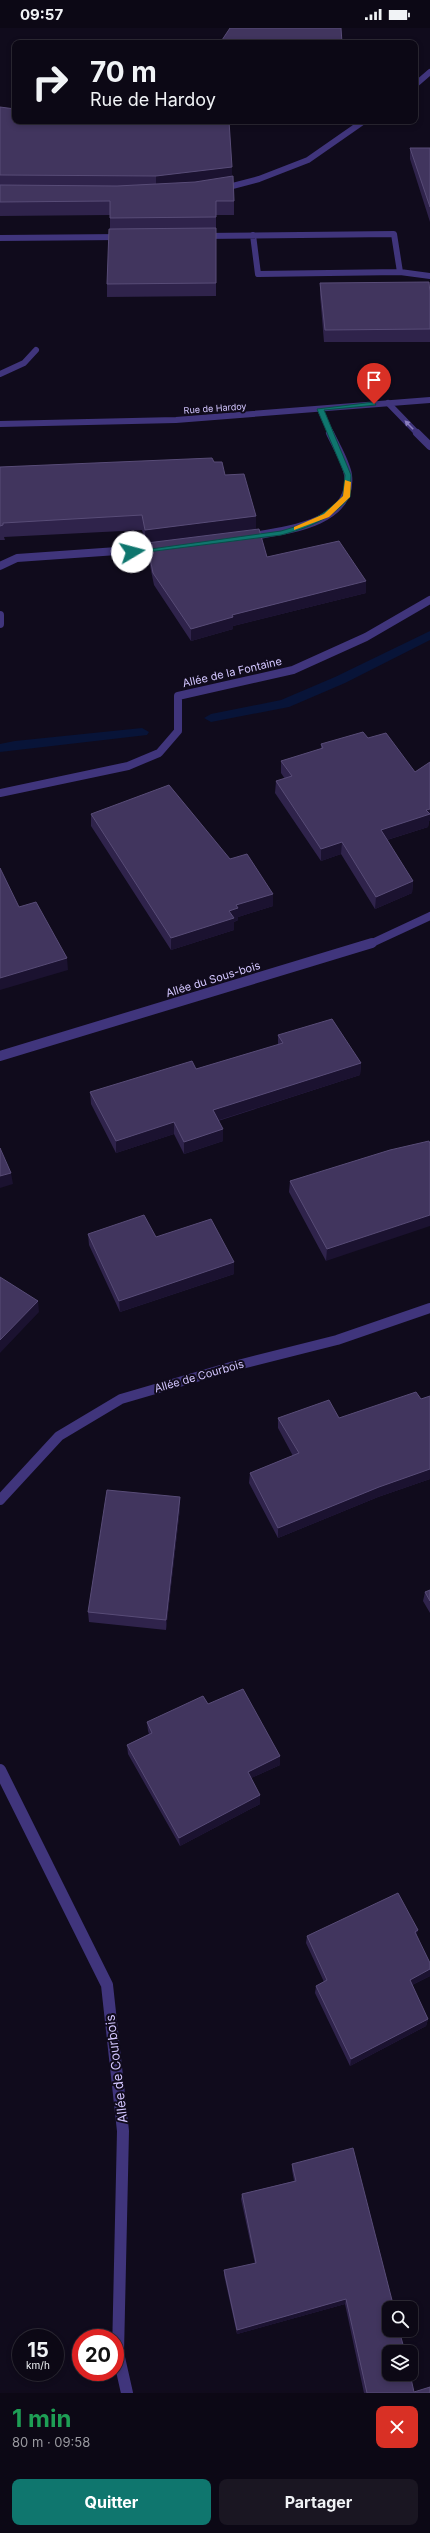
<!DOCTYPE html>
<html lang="fr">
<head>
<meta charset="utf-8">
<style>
  :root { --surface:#0c0815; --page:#1a1622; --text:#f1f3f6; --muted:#9a9aa0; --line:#2c2934; --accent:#0f766e }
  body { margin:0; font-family:Inter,sans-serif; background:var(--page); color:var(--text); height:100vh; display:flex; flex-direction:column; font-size:15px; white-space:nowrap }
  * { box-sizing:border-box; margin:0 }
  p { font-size:13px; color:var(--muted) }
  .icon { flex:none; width:22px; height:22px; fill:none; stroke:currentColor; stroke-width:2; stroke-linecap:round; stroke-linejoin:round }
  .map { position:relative; height:2365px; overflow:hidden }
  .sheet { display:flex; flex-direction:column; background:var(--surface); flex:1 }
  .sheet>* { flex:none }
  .top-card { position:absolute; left:12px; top:12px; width:406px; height:84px; border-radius:8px; box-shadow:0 2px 6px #0003,0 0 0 1px var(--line); background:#0c0815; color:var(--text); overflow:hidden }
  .buttons { position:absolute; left:382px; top:2273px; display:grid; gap:8px }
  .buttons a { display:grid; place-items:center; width:36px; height:36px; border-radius:8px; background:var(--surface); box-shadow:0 2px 6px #0003,0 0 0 1px var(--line); font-size:20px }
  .speed { position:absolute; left:12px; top:2301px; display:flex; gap:8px; font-size:20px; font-weight:700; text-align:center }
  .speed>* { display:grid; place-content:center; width:52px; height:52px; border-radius:50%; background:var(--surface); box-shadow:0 2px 6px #0003,0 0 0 1px var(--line); line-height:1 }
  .speed small { font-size:10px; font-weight:400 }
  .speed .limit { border:6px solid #d22; background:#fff; color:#111 }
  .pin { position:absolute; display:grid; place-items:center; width:34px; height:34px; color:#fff; margin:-41px -17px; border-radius:50% 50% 50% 0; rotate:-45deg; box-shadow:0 0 4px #0007 }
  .pin .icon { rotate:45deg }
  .me { position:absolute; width:44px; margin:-22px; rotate:82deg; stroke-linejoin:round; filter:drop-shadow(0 0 3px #0008) }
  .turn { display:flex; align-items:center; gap:14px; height:84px; padding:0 12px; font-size:18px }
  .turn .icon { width:52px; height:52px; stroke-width:2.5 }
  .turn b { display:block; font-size:28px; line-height:34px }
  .round { display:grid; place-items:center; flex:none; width:42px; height:42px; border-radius:8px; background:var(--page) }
  .summary { display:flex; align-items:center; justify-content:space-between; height:68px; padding:0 12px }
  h1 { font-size:24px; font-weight:700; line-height:30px; color:#1e9e55 }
  .primary-button { display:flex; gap:8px; margin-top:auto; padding:8px 12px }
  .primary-button a { flex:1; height:46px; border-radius:8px; background:var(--accent); color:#fff; font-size:16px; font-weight:700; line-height:46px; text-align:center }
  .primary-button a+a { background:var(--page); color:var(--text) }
  .status { display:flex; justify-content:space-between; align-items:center; height:28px; padding:0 20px; background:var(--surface); direction:ltr }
  .status svg { height:11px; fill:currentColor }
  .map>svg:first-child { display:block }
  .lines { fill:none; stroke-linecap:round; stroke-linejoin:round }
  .stream { fill:#081438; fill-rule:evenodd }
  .service-far1 { stroke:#40357c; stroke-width:6 }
  .service { stroke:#40357c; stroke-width:8 }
  .minor-far3 { stroke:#40357c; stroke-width:6 }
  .minor-far2 { stroke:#40357c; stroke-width:8 }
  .minor-far1 { stroke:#40357c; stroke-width:10 }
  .minor { stroke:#40357c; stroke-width:12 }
  .tertiary { stroke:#40357c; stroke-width:6 }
  .wall { fill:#2f234b }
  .shaded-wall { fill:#1b1230 }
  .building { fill:#41355e; stroke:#584c77 }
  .oneway { fill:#8a7ebe }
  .route { fill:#0f766e; stroke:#0a4d48 }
  .slow { fill:#f59e0b }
  .labels { text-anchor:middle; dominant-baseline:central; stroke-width:4; stroke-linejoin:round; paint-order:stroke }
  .far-street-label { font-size:9px; fill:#d3c6ff; stroke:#100b1c }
  .street-label { font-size:11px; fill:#d3c6ff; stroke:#100b1c }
  .near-street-label { font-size:13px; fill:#d3c6ff; stroke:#100b1c }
</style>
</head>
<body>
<div class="status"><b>09:57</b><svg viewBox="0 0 49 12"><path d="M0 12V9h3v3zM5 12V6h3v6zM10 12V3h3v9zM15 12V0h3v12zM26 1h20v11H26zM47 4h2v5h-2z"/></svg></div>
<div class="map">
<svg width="430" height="2365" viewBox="0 0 430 2365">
  <rect width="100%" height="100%" fill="#100b1c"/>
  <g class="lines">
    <!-- stream -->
    <path class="stream" d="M 430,603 L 430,612 L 345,655 L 289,679 L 211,694 L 204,690 L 211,686 L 281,672 L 335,649 Z
      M 142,700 L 149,704 L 147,707 L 0,724 L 0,716 L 15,713 Z"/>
    <!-- service-far1 -->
    <path class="service-far1" d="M 253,207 L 258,246 L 400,244
      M 202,208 L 394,206 L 400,244 L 430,248
      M 0,210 L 122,209
      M 0,346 L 24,335 L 36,322
      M 320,381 L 331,406"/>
    <!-- service -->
    <path class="service" d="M 247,509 C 281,503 354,497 348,447 C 346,434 336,418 330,405
      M 0,538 L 17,530 L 160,520
      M 0,587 L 0,596"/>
    <!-- minor-far3 -->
    <path class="minor-far3" d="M 415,57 L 430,44
      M 221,161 L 259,151 L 308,132 L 364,93
      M 388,375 L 418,406"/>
    <!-- minor-far2 -->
    <path class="minor-far2" d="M 417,405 L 430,418
      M 0,765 L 128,738 L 159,725 L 178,703 L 178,668 L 293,642 L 366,609 L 430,572
      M 370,916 L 430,888"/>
    <!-- minor-far1 -->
    <path class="minor-far1" d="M 0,1028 L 372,915
      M 0,1472 L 59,1408 L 121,1371 L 234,1338 L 337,1312 L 430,1280"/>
    <!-- minor -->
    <path class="minor" d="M 0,1742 L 107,1957 L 123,2103 L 118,2325 L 127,2365"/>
    <!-- tertiary -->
    <path class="tertiary" d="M 0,396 L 176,392 L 430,372"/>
  </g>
  <!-- wall -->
  <path class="wall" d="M 0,79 L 232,139 L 232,148 L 234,173 L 234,187 L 216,187 L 216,268 L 107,269 L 107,256 L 110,201 L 110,187 L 0,188 Z
    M 410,120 L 430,120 L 430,194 L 410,131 Z
    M 320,255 L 430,265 L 430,314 L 324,314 L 320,267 Z
    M 214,434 L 225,447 L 256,488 L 256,502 L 267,529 L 366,565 L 233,598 L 233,601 L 191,613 L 154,557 L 148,528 L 147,516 L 146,517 L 142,502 L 4,509 L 5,512 L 0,512 L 0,439 Z
    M 321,716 L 429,793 L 428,799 L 387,812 L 413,853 L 412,865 L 375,881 L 341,826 L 321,833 L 275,765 L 276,753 L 285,751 L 281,745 L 281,733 L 321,721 Z
    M 91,786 L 230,831 L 273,878 L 238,889 L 238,892 L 234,894 L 234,902 L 171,922 L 91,798 Z
    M 278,1007 L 361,1035 L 360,1047 L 218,1093 L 223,1113 L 184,1126 L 174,1106 L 116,1125 L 91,1076 L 90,1064 L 196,1041 L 278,1017 Z
    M 430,1116 L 326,1233 L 289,1164 L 290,1153 Z
    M 88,1206 L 156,1209 L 234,1246 L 120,1284 L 89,1217 Z
    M 430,1368 L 430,1451 L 378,1469 L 278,1510 L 249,1455 L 250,1445 L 293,1428 L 278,1400 L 278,1390 L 339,1390 L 421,1371 Z
    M 180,1469 L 180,1480 L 166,1602 L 89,1594 L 88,1584 Z
    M 430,1562 L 430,1585 L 423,1573 L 425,1564 Z
    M 208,1676 L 280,1728 L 280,1737 L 251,1750 L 260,1767 L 260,1776 L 180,1818 L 128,1726 L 127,1717 L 149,1706 L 148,1703 L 147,1694 Z
    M 418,1902 L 416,1908 L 430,1935 L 430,1948 L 412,1957 L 428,1991 L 426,1998 L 350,2038 L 315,1965 L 316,1958 L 324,1954 L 306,1915 L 307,1908 Z
    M 292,2136 L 414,2364 L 430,2365 L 364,2365 L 345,2276 L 237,2306 L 224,2247 L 224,2242 L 255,2236 L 241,2171 L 242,2166 L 294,2153 L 292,2142 Z"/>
  <!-- shaded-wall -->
  <path class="shaded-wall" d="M 232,139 L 232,153 L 156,162 L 156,148 Z
    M 256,488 L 256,503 L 146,517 L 145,502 Z
    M 366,553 L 366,565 L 233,598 L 233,601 L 191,613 L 191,601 L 232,587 Z
    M 430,781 L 430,793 L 429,793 L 428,799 L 380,814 L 381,802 Z
    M 342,814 L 341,826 L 321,833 L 321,821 Z
    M 413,853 L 412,865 L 375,881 L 376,869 Z
    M 273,866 L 273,878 L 238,889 L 238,892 L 234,894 L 234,902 L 171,922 L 171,910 L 229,883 L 236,877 Z
    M 67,930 L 68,942 L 0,962 L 0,950 Z
    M 361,1035 L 360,1047 L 213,1094 L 213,1082 Z
    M 174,1094 L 174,1106 L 116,1125 L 116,1113 Z
    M 223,1101 L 223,1113 L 184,1126 L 184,1114 Z
    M 11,1145 L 13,1156 L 0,1160 L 0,1148 Z
    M 430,1187 L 430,1198 L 326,1233 L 327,1221 Z
    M 234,1234 L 234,1246 L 120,1284 L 119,1273 Z
    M 38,1273 L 39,1284 L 0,1325 L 0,1312 Z
    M 430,1441 L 430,1451 L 378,1469 L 278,1510 L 278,1500 L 379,1459 Z
    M 180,1469 L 180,1480 L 166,1602 L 166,1592 Z
    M 280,1728 L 280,1737 L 247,1752 L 248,1744 Z
    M 260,1767 L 260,1776 L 180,1818 L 179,1810 Z
    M 418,1902 L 416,1909 L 415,1904 Z
    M 430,1941 L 430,1948 L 408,1959 L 410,1952 Z
    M 428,1991 L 426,1998 L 350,2038 L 351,2031 Z
    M 346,2271 L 345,2276 L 237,2306 L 237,2302 Z"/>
  <!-- building -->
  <path class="building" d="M 230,0 L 341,0 L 342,15 L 220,15 Z
    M 0,79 L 15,81 L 15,93 L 229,93 L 232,139 L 156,148 L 0,147 Z
    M 410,120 L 430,120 L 430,179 Z
    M 233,148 L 234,173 L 216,173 L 216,189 L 110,190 L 110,173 L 0,174 L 0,157 L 117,158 L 195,154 Z
    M 216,200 L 216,255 L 107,256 L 109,201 Z
    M 429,254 L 430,265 L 430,301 L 325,302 L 320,255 Z
    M 212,430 L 214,434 L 222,434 L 225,447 L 244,446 L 256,488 L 145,502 L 142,487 L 3,495 L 3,497 L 0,498 L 0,439 Z
    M 259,501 L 267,529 L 339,513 L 366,553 L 232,587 L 233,589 L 191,601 L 153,545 L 147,515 Z
    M 363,704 L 368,710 L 386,705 L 415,744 L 430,734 L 430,781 L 426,782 L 430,786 L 381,802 L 413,853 L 376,869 L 342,814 L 321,821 L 276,753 L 292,748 L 281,733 L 323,720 L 321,716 Z
    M 169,757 L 230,831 L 247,826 L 273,866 L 236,877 L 238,880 L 229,883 L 234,890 L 171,910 L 91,786 Z
    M 0,840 L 19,879 L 36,874 L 67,930 L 0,950 Z
    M 332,991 L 361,1035 L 213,1082 L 223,1101 L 184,1114 L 174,1094 L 116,1113 L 90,1064 L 192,1033 L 196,1041 L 283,1015 L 278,1007 Z
    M 429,1113 L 430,1116 L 430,1187 L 327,1221 L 290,1153 L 390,1122 Z
    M 0,1120 L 11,1145 L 0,1148 Z
    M 144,1187 L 156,1209 L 211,1191 L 234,1234 L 119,1273 L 88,1206 Z
    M 0,1249 L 38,1273 L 0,1312 Z
    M 416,1364 L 421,1371 L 430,1368 L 430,1441 L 379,1459 L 278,1500 L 250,1445 L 299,1425 L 278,1390 L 329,1372 L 339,1390 Z
    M 107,1462 L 180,1469 L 166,1592 L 88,1584 Z
    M 430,1562 L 430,1573 L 425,1564 Z
    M 243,1661 L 280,1728 L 248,1744 L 260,1767 L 179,1810 L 127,1717 L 152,1705 L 147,1694 L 203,1668 L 208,1676 Z
    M 398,1865 L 418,1902 L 415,1904 L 430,1935 L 430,1941 L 410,1952 L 428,1991 L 351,2031 L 316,1958 L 327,1952 L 307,1908 Z
    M 353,2120 L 394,2280 L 389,2280 L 389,2302 L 399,2302 L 405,2324 L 389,2324 L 389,2346 L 410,2346 L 414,2364 L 430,2359 L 430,2365 L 367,2365 L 346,2271 L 237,2302 L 224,2242 L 256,2235 L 242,2166 L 296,2153 L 292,2136 Z"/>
  <!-- one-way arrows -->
  <defs><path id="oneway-solid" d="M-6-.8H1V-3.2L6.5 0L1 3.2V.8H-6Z"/></defs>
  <use class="oneway" href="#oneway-solid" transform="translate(409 397) rotate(-134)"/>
  <!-- route -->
  <path class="route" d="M 374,374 L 376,377 L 324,382 L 351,447 L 350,469 C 331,491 308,500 281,507 L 132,526 L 129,524 L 281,503 C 309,495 322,489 343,468 L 345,447 L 317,381 Z"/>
  <!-- slow -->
  <path class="slow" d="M 345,452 L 351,454 L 350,469 L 329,489 L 294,502 L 294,499 L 324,486 L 343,468 Z"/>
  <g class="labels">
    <!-- far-street labels -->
    <g class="far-street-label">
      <text transform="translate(215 380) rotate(-4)">Rue de Hardoy</text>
    </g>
    <!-- street labels -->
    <g class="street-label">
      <text transform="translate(232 644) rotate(-13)">Allée de la Fontaine</text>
      <text transform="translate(213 951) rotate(-17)">Allée du Sous-bois</text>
      <text transform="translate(199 1348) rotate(-16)">Allée de Courbois</text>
    </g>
    <!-- near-street labels -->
    <g class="near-street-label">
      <text transform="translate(116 2041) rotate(-97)">Allée de Courbois</text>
    </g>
  </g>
</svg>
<div class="buttons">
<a><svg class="icon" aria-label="search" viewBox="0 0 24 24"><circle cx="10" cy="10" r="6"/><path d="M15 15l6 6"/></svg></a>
<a><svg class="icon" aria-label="layers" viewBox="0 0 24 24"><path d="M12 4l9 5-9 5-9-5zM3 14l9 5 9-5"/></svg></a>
</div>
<div class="speed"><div>15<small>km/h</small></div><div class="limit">20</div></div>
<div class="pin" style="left:374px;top:376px;background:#d93025"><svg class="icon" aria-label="arrive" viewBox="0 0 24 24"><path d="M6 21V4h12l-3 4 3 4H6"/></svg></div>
<svg class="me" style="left:132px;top:524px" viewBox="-20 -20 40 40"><circle r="19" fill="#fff"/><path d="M0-13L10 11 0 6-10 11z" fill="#0f766e"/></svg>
<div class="top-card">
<div class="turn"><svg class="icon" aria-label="right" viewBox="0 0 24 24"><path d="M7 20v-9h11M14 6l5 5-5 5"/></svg><div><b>70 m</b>Rue de Hardoy</div></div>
</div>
</div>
<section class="sheet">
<div class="summary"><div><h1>1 min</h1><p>80 m · 09:58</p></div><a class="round" style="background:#d93025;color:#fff"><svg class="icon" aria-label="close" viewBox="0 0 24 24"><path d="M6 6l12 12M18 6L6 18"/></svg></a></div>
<div class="primary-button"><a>Quitter</a><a>Partager</a></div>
</section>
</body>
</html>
